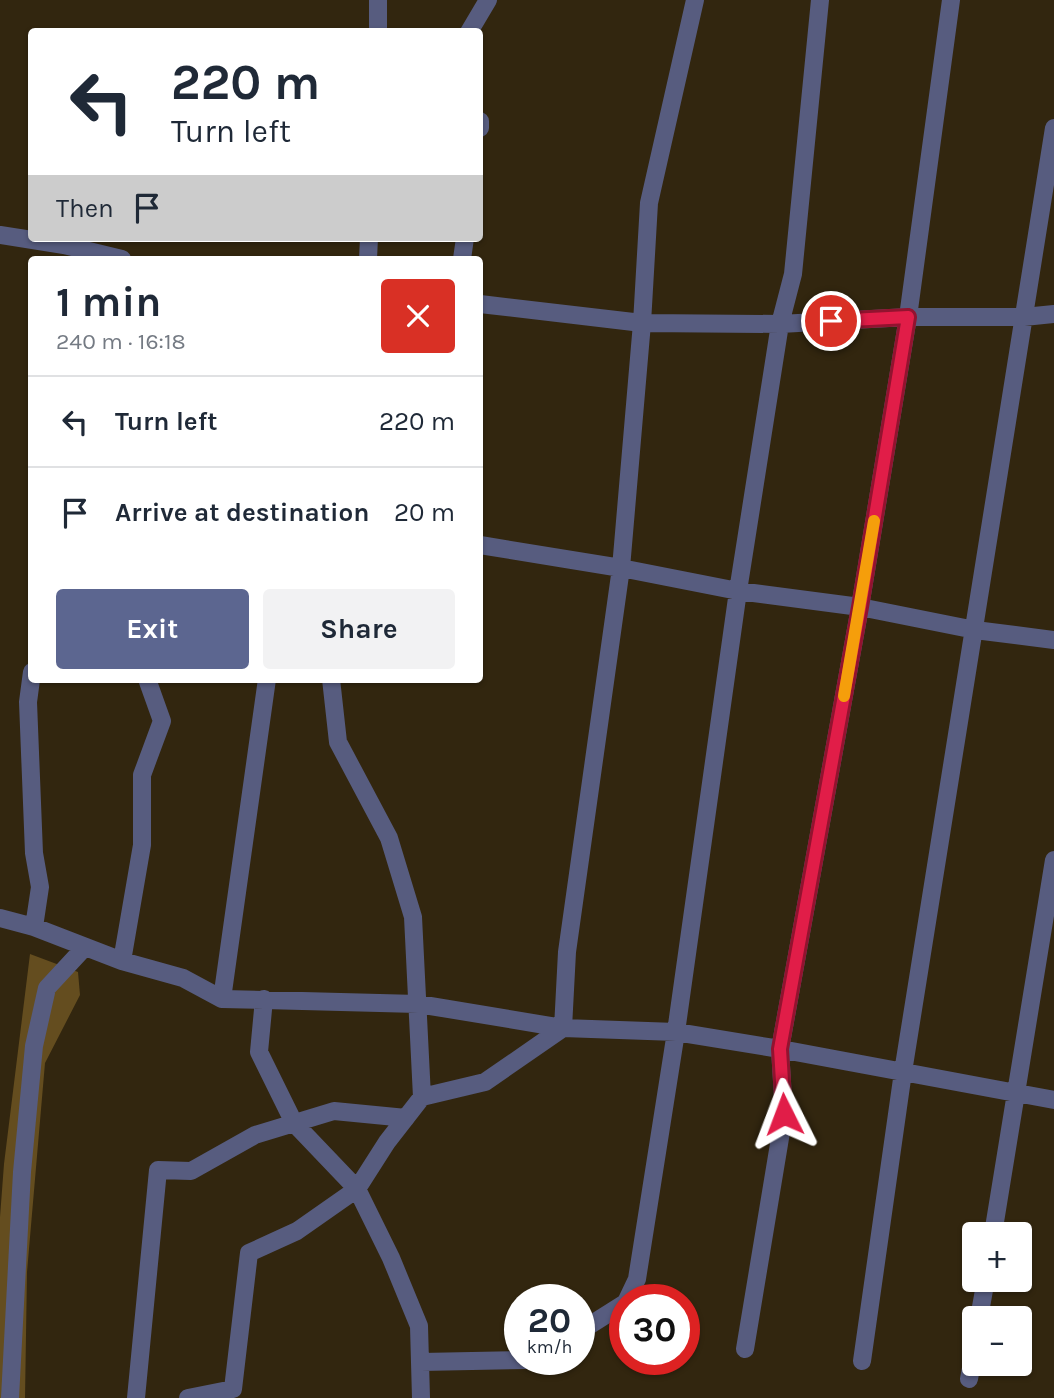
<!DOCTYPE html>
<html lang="en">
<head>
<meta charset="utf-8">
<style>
  :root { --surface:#fff; --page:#f2f2f3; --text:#1f2937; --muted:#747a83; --line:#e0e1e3; --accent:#5c6690 }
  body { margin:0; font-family:Karla,sans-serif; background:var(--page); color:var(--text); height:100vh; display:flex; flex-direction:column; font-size:26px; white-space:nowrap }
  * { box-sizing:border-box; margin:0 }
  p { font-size:23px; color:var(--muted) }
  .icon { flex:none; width:38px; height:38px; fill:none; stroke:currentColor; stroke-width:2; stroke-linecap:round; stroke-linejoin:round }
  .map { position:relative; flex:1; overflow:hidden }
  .side { position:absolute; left:28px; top:256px; width:455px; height:427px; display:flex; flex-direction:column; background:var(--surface); border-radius:7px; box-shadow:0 2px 5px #0004 }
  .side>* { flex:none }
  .banner { position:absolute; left:28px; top:28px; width:455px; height:214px; border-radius:7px; box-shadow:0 2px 5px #0004; background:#fff; color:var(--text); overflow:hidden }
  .fabs { position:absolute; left:962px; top:1222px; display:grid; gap:14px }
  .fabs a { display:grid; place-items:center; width:70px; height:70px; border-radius:7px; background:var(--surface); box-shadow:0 2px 5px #0004; font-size:35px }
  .speed { position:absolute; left:504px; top:1284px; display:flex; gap:14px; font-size:35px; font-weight:700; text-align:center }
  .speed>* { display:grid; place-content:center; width:91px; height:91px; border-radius:50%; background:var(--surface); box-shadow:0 2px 5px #0004; line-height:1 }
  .speed small { font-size:18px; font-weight:400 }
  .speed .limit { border:10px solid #d22; background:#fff; color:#111 }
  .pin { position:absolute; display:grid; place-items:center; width:60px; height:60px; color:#fff; margin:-30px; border:4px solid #fff; border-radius:50%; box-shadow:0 2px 7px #0007 }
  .me { position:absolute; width:77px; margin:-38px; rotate:357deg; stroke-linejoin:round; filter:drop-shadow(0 0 5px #0008) }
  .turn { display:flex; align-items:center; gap:24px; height:147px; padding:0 28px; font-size:32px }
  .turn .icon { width:91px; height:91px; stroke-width:2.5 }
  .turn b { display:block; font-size:49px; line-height:60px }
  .then { display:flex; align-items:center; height:66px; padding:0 28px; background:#0003; gap:14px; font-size:26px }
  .round { display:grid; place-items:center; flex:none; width:74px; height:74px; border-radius:7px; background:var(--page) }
  .summary { display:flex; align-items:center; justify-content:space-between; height:119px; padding:0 28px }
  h1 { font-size:42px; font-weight:700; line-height:52px }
  .action { display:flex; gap:14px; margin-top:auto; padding:14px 28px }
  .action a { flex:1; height:80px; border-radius:7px; background:var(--accent); color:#fff; font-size:28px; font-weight:700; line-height:80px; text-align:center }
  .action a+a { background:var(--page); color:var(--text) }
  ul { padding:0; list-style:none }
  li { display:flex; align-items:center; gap:21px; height:91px; padding:0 28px; border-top:2px solid var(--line) }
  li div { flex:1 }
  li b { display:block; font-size:26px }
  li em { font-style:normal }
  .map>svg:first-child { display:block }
  .green { fill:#644d1f }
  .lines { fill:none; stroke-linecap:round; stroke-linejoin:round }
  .minor { stroke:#575c7f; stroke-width:18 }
  .route-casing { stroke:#92132f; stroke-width:18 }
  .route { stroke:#e11d48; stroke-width:12 }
  .slow { stroke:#f59e0b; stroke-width:12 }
</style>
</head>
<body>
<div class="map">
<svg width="1054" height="1398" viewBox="0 0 1054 1398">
  <rect width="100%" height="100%" fill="#32260f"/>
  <!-- green -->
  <path class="green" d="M 30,954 L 78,972 L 80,995 L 45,1063 L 27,1272 L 25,1398 L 0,1398 L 0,1217 L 4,1164 Z"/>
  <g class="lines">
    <!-- minor -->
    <path class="minor" d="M 378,0 L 378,32
      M 469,32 L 488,0
      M 480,121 L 480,128
      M 0,235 L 64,245 L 122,259
      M 368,259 L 369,238
      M 462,259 L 465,238
      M 480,304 L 642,323 L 780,324 L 908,317 L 1024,317 L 1054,314
      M 480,545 L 621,568 L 738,591 L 860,607 L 975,630 L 1054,640
      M 32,672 L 28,702 L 34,853 L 40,887 L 34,927
      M 331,679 L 338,742 L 389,838 L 413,917 L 422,1097
      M 0,918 L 34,927 L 122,961 L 183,978 L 222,999 L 418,1004 L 563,1028 L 676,1032 L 780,1049 L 1054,1100
      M 122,961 L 142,845 L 142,775 L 162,721 L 147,679
      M 222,999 L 267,679
      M 264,999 L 259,1052 L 294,1123 L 357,1189 L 391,1258 L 419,1326 L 421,1398
      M 993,1234 L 1054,860
      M 627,1300 L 637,1279 L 676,1032 L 738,591 L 780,324 L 793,274 L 820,0
      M 979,1318 L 986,1279
      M 579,1332 L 625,1303
      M 745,1349 L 784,1114 L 780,1049 L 860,607 L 908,317 L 951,0
      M 862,1361 L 903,1072 L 1054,128
      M 421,1362 L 526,1360
      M 969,1379 L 975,1346
      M 10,1398 L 22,1172 L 34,1046 L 47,988 L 85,947
      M 136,1398 L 158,1170 L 191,1171 L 255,1135 L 334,1111 L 406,1118
      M 188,1398 L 233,1389 L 249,1253 L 297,1231 L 357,1189 L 387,1142 L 422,1097 L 485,1082 L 563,1028 L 567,952 L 621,568 L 642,323 L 649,203 L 695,0"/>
  </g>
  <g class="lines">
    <defs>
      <path id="route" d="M 784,1114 L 780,1049 L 860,607 L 908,317 L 831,321"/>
    </defs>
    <!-- route casing -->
    <use href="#route" class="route-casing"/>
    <!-- route -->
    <use href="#route" class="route"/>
    <!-- slow -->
    <path class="slow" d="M 844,696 L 874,521"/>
  </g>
</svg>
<div class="fabs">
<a>+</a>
<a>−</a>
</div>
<div class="speed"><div>20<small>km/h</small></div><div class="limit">30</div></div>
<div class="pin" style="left:831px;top:321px;background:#d93025"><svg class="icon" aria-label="arrive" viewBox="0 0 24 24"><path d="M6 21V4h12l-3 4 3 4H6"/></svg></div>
<svg class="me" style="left:784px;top:1114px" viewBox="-20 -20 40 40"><path d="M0-17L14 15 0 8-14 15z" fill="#e11d48" stroke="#fff" stroke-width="4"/></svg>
<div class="banner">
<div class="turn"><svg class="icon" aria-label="left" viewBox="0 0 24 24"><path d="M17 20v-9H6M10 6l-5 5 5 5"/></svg><div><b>220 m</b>Turn left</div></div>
<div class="then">Then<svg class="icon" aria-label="arrive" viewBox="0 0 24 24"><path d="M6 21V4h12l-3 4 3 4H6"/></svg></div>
</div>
<section class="side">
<div class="summary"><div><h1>1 min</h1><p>240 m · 16:18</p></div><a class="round" style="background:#d93025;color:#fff"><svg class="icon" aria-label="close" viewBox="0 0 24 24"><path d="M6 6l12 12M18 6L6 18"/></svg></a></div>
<ul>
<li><svg class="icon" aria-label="left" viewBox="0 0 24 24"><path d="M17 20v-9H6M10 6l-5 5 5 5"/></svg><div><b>Turn left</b></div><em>220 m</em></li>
<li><svg class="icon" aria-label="arrive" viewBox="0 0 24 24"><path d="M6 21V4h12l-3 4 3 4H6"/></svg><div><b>Arrive at destination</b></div><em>20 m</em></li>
</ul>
<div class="action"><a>Exit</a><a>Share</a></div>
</section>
</div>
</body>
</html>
